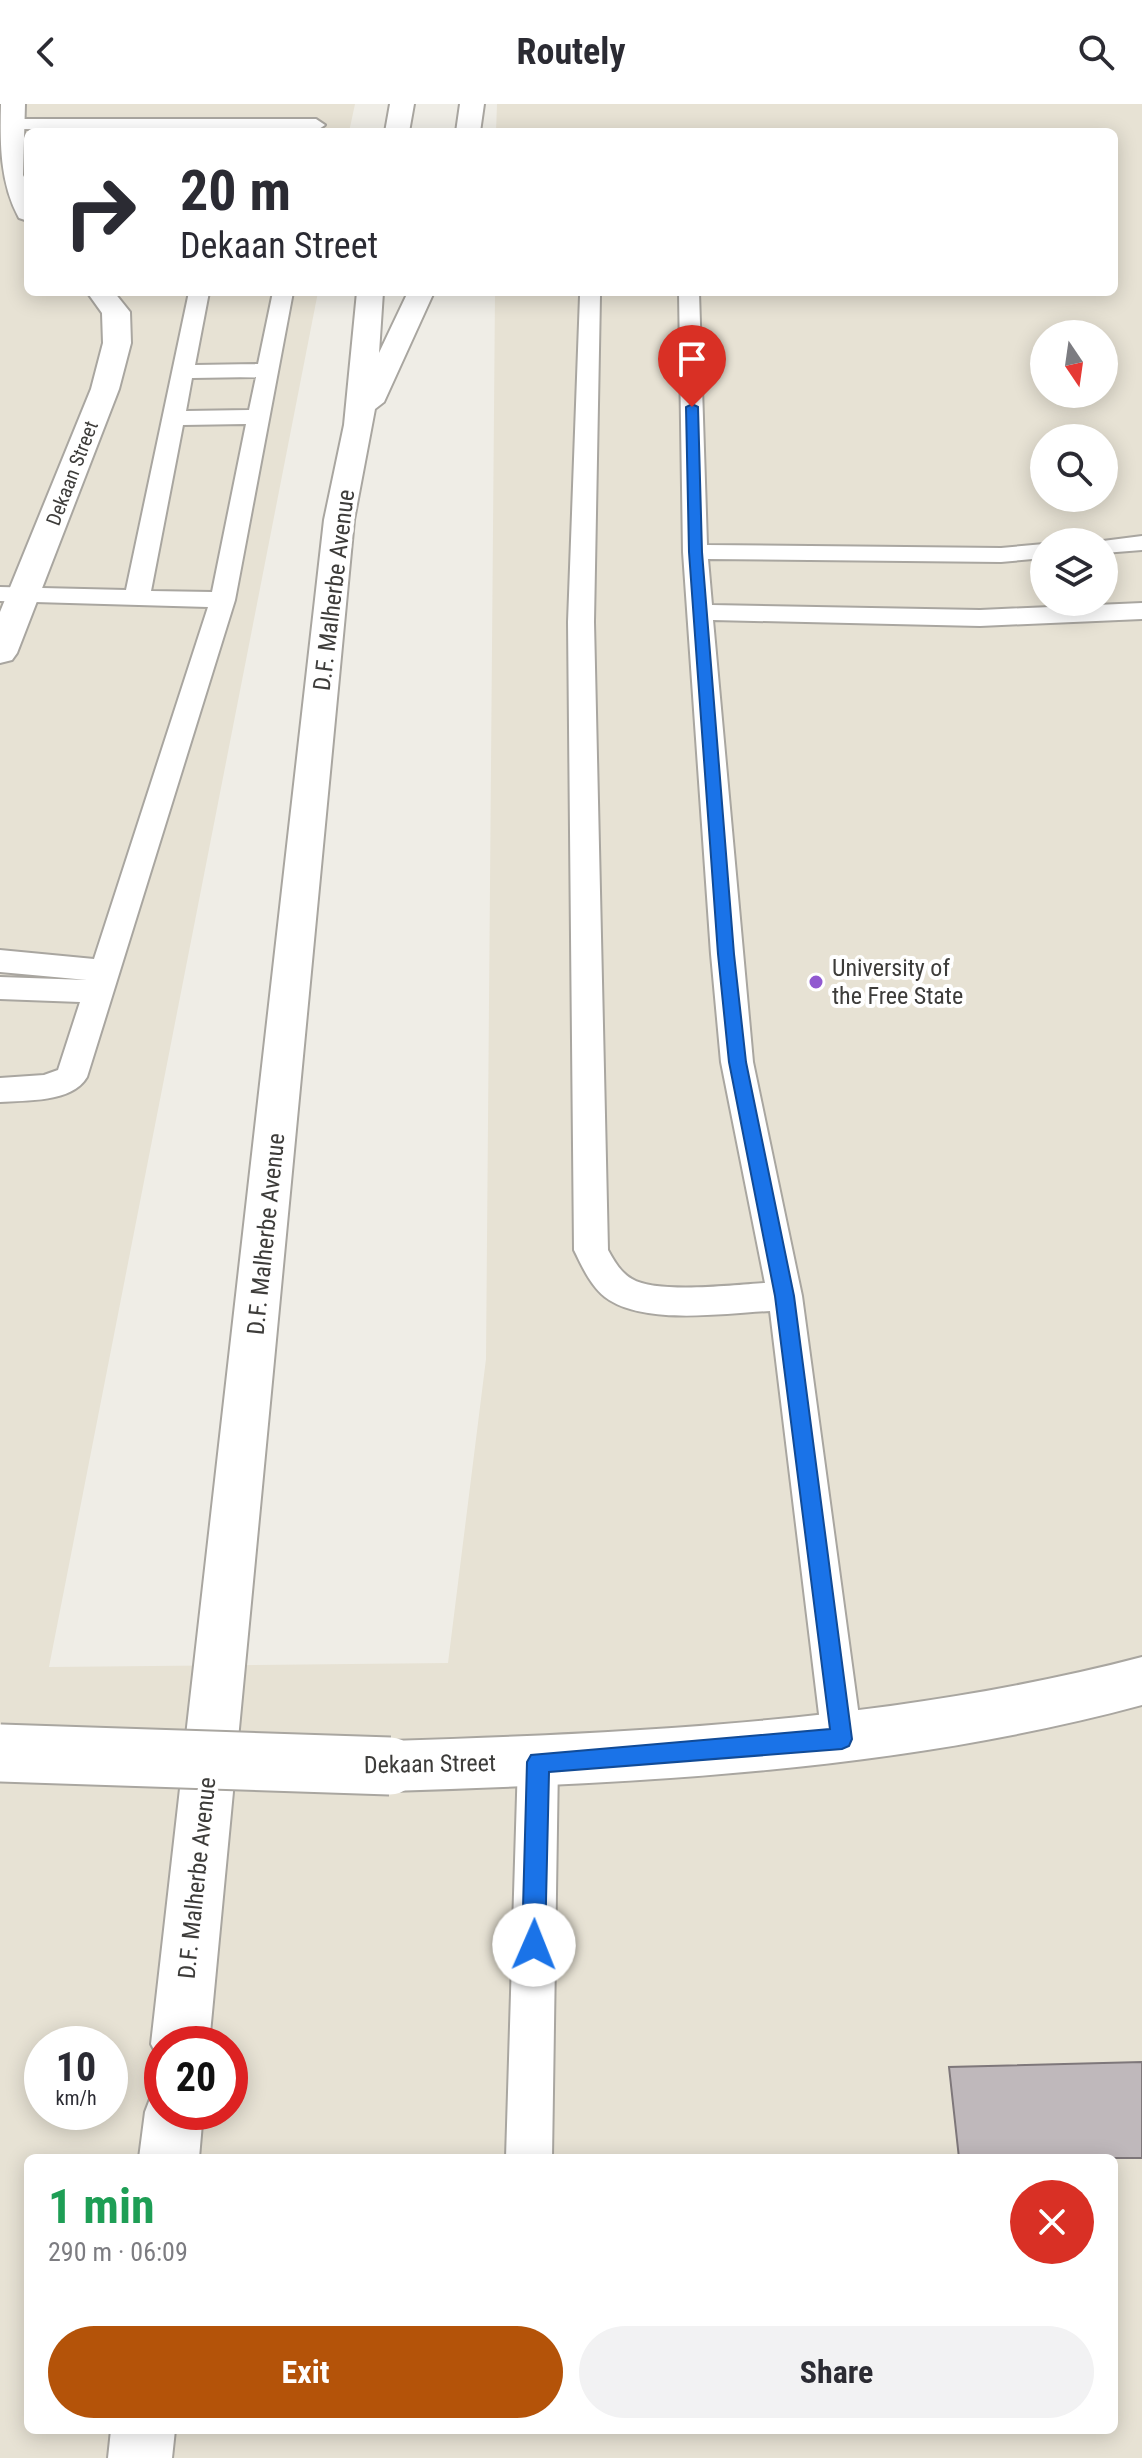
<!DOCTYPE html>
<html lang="en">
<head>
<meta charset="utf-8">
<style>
  :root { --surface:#fff; --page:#f2f2f3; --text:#2b2b33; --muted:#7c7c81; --accent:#b45309 }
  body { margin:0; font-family:"Roboto Condensed",sans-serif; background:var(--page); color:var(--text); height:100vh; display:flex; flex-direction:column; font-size:30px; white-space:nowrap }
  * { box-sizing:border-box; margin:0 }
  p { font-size:26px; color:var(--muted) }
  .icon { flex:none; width:44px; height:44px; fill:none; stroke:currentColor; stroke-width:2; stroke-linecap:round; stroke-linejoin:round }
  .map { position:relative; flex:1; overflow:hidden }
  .sheet { position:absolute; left:24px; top:2050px; width:1094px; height:280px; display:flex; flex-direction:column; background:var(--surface); border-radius:12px; box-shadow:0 4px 20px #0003 }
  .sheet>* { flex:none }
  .banner { position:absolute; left:24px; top:24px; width:1094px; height:168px; border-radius:12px; box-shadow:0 4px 20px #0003; background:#fff; color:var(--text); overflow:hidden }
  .needle { width:52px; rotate:167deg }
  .buttons { position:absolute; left:1030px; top:216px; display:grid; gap:16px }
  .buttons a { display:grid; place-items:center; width:88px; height:88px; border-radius:50%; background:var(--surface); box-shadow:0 4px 20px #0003; font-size:40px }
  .speed { position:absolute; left:24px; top:1922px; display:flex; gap:16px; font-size:40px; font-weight:700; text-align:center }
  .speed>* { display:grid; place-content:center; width:104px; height:104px; border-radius:50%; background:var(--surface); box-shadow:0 4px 20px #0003; line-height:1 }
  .speed small { font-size:20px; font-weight:400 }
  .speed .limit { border:12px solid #d22; background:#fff; color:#111 }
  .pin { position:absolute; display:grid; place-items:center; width:68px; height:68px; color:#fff; margin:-82px -34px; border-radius:50% 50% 50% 0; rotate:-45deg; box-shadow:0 0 8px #0007 }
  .pin .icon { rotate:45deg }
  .me { position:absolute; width:88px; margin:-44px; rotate:1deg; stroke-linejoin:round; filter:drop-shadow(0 0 6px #0008) }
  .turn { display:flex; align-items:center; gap:28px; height:168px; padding:0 24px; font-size:36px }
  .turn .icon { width:104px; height:104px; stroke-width:2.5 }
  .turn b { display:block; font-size:56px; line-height:68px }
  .round { display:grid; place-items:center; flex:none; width:84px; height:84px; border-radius:42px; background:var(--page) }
  .summary { display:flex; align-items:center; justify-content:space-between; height:136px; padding:0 24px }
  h1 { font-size:48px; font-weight:700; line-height:60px; color:#1e9e55 }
  .primary-button { display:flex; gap:16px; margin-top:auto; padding:16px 24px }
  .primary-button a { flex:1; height:92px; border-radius:48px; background:var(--accent); color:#fff; font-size:32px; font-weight:700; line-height:92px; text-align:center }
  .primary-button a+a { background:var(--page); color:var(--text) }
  header { display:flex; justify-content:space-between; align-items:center; height:104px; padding:0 24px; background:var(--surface); font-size:36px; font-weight:700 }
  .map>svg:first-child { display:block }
  .built { fill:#e7e2d4; fill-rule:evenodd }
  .building { fill:#bfb8bb; stroke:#7e777a; stroke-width:2 }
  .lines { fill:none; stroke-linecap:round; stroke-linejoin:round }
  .service-casing { stroke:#a9a6a0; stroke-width:4 }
  .minor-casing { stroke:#a9a6a0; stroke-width:4 }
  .tertiary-casing { stroke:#a9a6a0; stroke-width:4 }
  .service { fill:#fff; fill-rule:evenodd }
  .minor { fill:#fff; fill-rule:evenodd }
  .tertiary { fill:#fff; fill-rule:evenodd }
  .minor-bridge-casing { stroke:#a9a6a0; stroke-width:61; stroke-linecap:butt }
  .minor-bridge { stroke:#fff; stroke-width:57 }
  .route { fill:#1a73e8; stroke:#114b97; stroke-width:2 }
  .poi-dot { fill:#9159d0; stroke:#fff; stroke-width:3 }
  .labels { text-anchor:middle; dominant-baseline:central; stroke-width:8; stroke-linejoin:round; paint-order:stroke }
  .far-street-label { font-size:20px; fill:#3d3c3a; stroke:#fff }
  .street-label { font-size:24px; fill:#3d3c3a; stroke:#fff }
  .poi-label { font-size:24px; fill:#3d3c3a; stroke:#fff; text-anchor:start }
</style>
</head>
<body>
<header><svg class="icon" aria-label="back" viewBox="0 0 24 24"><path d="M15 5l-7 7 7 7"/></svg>Routely<svg class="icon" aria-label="search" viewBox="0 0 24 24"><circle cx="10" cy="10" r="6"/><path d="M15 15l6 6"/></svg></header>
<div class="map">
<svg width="1142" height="2354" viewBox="0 0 1142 2354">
  <rect width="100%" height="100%" fill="#efede6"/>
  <!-- built -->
  <path class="built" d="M 0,0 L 355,0 L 349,28 L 28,28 L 28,188 L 318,188 L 49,1563 L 448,1559 L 486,1255 L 495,188 L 1114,188 L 1114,28 L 496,28 L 497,0 L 1142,0 L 1142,2354 L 0,2354 ZM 1044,230 L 1104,230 L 1104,290 L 1044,290 ZM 1044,334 L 1104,334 L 1104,394 L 1044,394 ZM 1044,438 L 1104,438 L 1104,498 L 1044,498 ZM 42,1940 L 110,1940 L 110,2008 L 42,2008 ZM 162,1940 L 230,1940 L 230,2008 L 162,2008 ZM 28,2054 L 1114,2054 L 1114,2326 L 28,2326 Z"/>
  <!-- building -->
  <path class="building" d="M 1142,1958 L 1142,2054 L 959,2054 L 949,1963 Z"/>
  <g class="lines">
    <defs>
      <path id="service" d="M 15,15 L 316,15 L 325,21 L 316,27 L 8,25 L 6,21 Z
        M 189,188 L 209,188 L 195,261 L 258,260 L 273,188 L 293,188 L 235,496 L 87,973 C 72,999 26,996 0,998 L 0,974 L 44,971 L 58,966 L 80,898 L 0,895 L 0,873 L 87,876 L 0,868 L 0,846 L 94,855 L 208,503 L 0,497 L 0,483 L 126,486 ZM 256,273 L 249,306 L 186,307 L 192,274 ZM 246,320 L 212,488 L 151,487 L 183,321 Z
        M 582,188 L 598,188 L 600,192 L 594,518 L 608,1146 C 614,1157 621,1169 632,1175 C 656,1190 735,1181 765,1179 L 721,958 L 711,850 L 683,448 L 679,188 L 699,188 L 707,441 L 1001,444 L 1044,440 L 1044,454 L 1001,458 L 708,455 L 712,501 L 980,506 L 1142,499 L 1142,515 L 980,522 L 713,516 L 753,958 L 802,1192 L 862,1635 L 856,1649 L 842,1654 L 828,1649 L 822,1635 L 770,1207 C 725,1209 643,1222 605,1193 C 590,1181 582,1162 574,1146 L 568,518 L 580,192 Z
        M 1142,432 L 1142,446 L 1104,449 L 1104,438 L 1095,438 Z
        M 538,1639 L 552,1644 L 558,1658 L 552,2054 L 506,2054 L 518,1658 L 524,1644 Z"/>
      <path id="minor" d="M 1,0 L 25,0 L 23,71 L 28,81 L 28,117 L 19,114 C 0,79 0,40 1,0 Z
        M 87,188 L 114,188 L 130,208 L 131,239 L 119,285 L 17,549 L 12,556 L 0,559 L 0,508 L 91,285 L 103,239 L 102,209 Z
        M 1142,1553 L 1142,1601 C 898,1667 642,1679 390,1687 L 371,1680 L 364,1662 L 371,1644 L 390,1637 C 641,1629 898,1617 1142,1553 Z"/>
      <path id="tertiary" d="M 390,0 L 414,0 L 409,28 L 385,28 Z
        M 460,0 L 484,0 L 480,28 L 456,28 Z
        M 357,188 L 383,188 L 379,249 L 408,188 L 434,188 L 384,298 L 375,305 L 354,416 L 209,1940 L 162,1940 L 162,1961 L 151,1940 L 324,416 L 344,321 Z
        M 162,1984 L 162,2008 L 203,2008 L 199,2054 L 139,2054 L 145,2008 L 153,1987 Z
        M 111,2326 L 175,2326 L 172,2354 L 108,2354 Z"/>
    </defs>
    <!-- service casing -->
    <use href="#service" class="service-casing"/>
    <!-- minor casing -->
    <use href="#minor" class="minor-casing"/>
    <!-- tertiary casing -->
    <use href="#tertiary" class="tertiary-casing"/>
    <!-- service -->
    <use href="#service" class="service"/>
    <!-- minor -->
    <use href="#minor" class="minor"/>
    <!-- tertiary -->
    <use href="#tertiary" class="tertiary"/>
    <defs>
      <path id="minor-bridge" d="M 0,1649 L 390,1662"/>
    </defs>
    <!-- minor-bridge casing -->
    <use href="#minor-bridge" class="minor-bridge-casing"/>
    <!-- minor-bridge -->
    <use href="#minor-bridge" class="minor-bridge"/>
  </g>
  <!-- route -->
  <path class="route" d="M 692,300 L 698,303 L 702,448 L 734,850 L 746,958 L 794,1192 L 852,1635 L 849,1642 L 842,1645 L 549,1668 L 545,1841 L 542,1849 L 534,1852 L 526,1849 L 522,1841 L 527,1658 L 531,1651 L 830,1625 L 775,1192 L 729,958 L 718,850 L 689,448 L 686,303 Z"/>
  <!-- markers -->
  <circle class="poi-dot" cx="816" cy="878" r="8"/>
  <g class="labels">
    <!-- far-street labels -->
    <g class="far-street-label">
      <text transform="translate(72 369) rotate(-69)">Dekaan Street</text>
    </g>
    <!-- street labels -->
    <g class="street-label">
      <text transform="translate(334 486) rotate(-83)">D.F. Malherbe Avenue</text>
      <text transform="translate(266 1130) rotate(-84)">D.F. Malherbe Avenue</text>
      <text transform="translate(430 1660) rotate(-1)">Dekaan Street</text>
      <text transform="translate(197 1774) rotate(-84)">D.F. Malherbe Avenue</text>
    </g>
    <!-- poi labels -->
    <g class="poi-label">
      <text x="832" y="864">University of<tspan x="832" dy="28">the Free State</tspan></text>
    </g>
  </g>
</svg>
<div class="buttons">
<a><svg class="needle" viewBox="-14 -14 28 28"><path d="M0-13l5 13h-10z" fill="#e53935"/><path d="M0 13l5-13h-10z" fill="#7c7c81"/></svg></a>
<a><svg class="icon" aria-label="search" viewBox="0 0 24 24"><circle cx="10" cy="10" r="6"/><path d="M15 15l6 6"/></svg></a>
<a><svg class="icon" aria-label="layers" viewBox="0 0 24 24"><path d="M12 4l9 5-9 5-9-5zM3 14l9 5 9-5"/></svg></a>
</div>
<div class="speed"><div>10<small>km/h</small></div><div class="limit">20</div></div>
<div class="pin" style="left:692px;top:303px;background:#d93025"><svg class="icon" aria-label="arrive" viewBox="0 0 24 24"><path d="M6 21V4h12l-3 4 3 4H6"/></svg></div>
<svg class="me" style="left:534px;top:1841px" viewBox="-20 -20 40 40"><circle r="19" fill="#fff"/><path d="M0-13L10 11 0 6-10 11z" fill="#1a73e8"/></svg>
<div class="banner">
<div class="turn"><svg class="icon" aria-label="right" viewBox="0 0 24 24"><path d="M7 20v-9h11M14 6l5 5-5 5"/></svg><div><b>20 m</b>Dekaan Street</div></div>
</div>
<section class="sheet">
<div class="summary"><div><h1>1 min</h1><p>290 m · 06:09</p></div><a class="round" style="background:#d93025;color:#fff"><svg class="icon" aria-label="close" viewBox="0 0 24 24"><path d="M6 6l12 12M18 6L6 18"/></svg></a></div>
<div class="primary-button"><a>Exit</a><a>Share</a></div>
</section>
</div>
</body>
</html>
